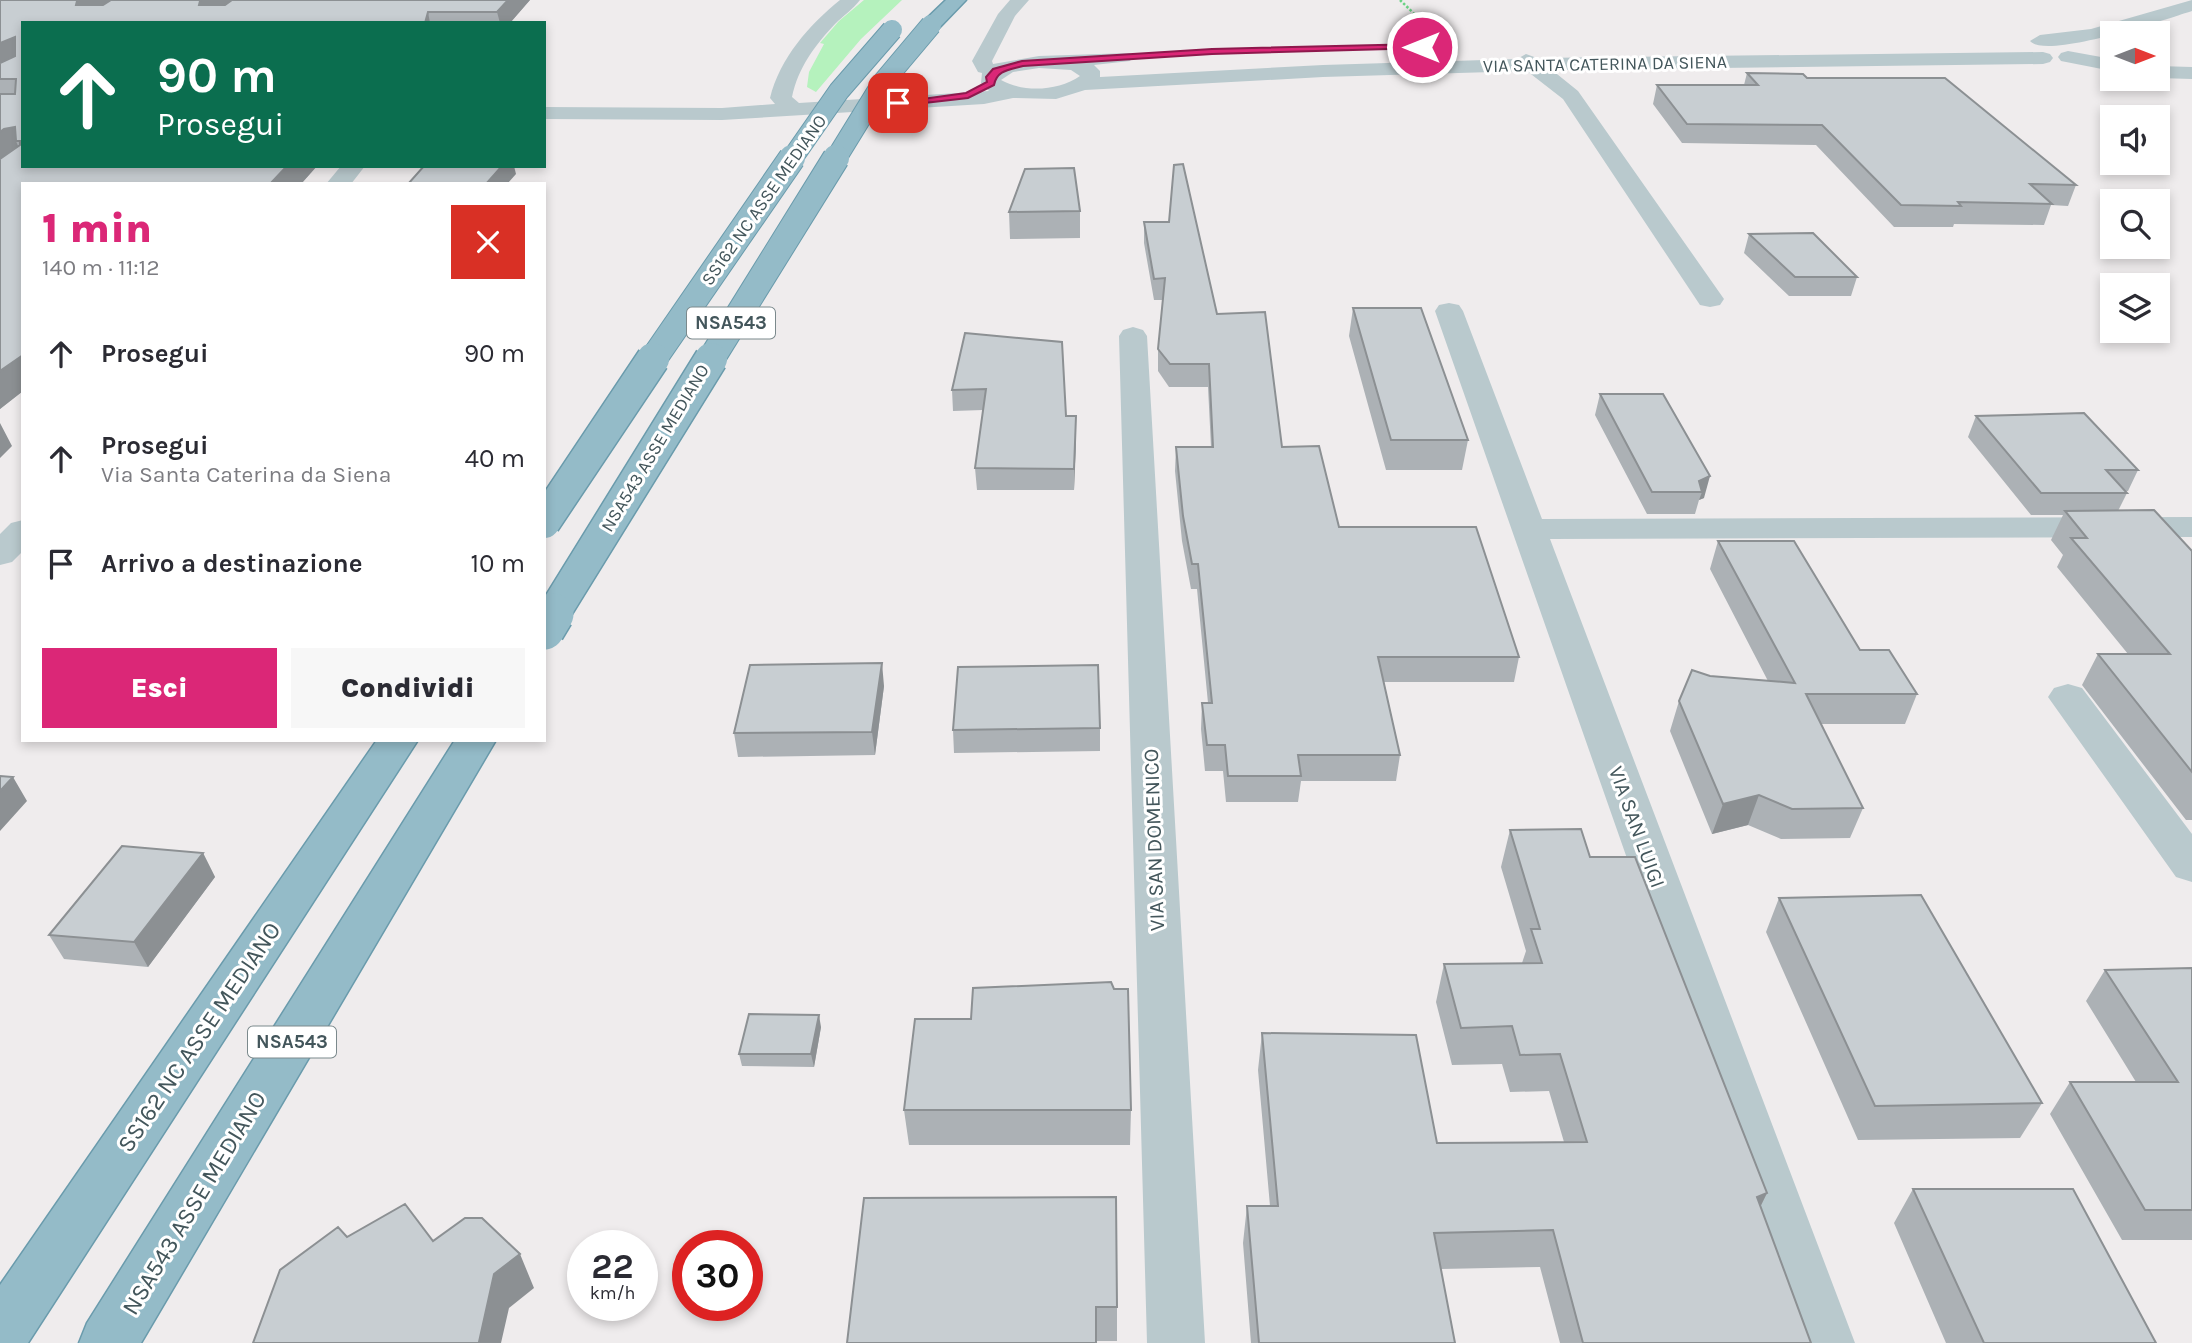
<!DOCTYPE html>
<html lang="it">
<head>
<meta charset="utf-8">
<style>
  :root { --surface:#fff; --page:#f7f7f7; --text:#2b2b33; --muted:#7c7c81; --accent:#db2777 }
  body { margin:0; font-family:Karla,sans-serif; background:var(--page); color:var(--text); height:100vh; display:flex; flex-direction:column; font-size:26px; white-space:nowrap }
  * { box-sizing:border-box; margin:0 }
  p { font-size:23px; color:var(--muted) }
  .icon { flex:none; width:38px; height:38px; fill:none; stroke:currentColor; stroke-width:2; stroke-linecap:round; stroke-linejoin:round }
  .map { position:relative; flex:1; overflow:hidden }
  .details { position:absolute; left:21px; top:182px; width:525px; height:560px; display:flex; flex-direction:column; background:var(--surface); border-radius:0px; box-shadow:0 4px 10px #0003 }
  .details>* { flex:none }
  .banner { position:absolute; left:21px; top:21px; width:525px; height:147px; border-radius:0px; box-shadow:0 4px 10px #0003; background:#0b6e4f; color:#fff; overflow:hidden }
  .needle { width:46px; rotate:90deg }
  .fabs { position:absolute; left:2100px; top:21px; display:grid; gap:14px }
  .fabs a { display:grid; place-items:center; width:70px; height:70px; border-radius:0px; background:var(--surface); box-shadow:0 4px 10px #0003; font-size:35px }
  .speed { position:absolute; left:567px; top:1230px; display:flex; gap:14px; font-size:35px; font-weight:700; text-align:center }
  .speed>* { display:grid; place-content:center; width:91px; height:91px; border-radius:50%; background:var(--surface); box-shadow:0 4px 10px #0003; line-height:1 }
  .speed small { font-size:18px; font-weight:400 }
  .speed .limit { border:10px solid #d22; background:#fff; color:#111 }
  .pin { position:absolute; display:grid; place-items:center; width:60px; height:60px; color:#fff; margin:-30px; border-radius:14px; box-shadow:0 4px 10px #0006 }
  .me { position:absolute; width:77px; margin:-38px; rotate:270deg; stroke-linejoin:round; filter:drop-shadow(0 0 5px #0008) }
  .turn { display:flex; align-items:center; gap:24px; height:147px; padding:0 21px; font-size:32px }
  .turn .icon { width:91px; height:91px; stroke-width:2.5 }
  .turn b { display:block; font-size:49px; line-height:60px }
  .round { display:grid; place-items:center; flex:none; width:74px; height:74px; border-radius:0px; background:var(--page) }
  .overview { display:flex; align-items:center; justify-content:space-between; height:119px; padding:0 21px }
  h1 { font-size:42px; font-weight:800; line-height:52px; color:var(--accent) }
  .button { display:flex; gap:14px; margin-top:auto; padding:14px 21px }
  .button a { flex:1; height:80px; border-radius:0px; background:var(--accent); color:#fff; font-size:28px; font-weight:800; line-height:80px; text-align:center }
  .button a+a { background:var(--page); color:var(--text) }
  ul { padding:0; list-style:none }
  li { display:flex; align-items:center; gap:21px; height:105px; padding:0 21px }
  li div { flex:1 }
  li b { display:block; font-size:26px }
  li em { font-style:normal }
  .map>svg:first-child { display:block }
  .green { fill:#b5f2bd }
  .lines { fill:none; stroke-linecap:round; stroke-linejoin:round }
  .trunk-casing { stroke:#6a9bac; stroke-width:3 }
  .path { stroke:#6ad385; stroke-width:2.5; stroke-dasharray:2.5 2; stroke-linecap:butt }
  .minor { fill:#b9c9cd; fill-rule:evenodd }
  .trunk { fill:#94bbc8; fill-rule:evenodd }
  .trunk-bridge-far3-casing { stroke:#6a9bac; stroke-width:22; stroke-linecap:butt }
  .trunk-bridge-far2-casing { stroke:#6a9bac; stroke-width:28; stroke-linecap:butt }
  .trunk-bridge-far1-casing { stroke:#6a9bac; stroke-width:35; stroke-linecap:butt }
  .trunk-bridge-casing { stroke:#6a9bac; stroke-width:44; stroke-linecap:butt }
  .trunk-bridge-far3 { stroke:#94bbc8; stroke-width:20 }
  .trunk-bridge-far2 { stroke:#94bbc8; stroke-width:26 }
  .trunk-bridge-far1 { stroke:#94bbc8; stroke-width:32 }
  .trunk-bridge { stroke:#94bbc8; stroke-width:41 }
  .wall { fill:#acb1b5 }
  .shaded-wall { fill:#8c9093 }
  .building { fill:#c8ced2; stroke:#8c9093; stroke-width:2 }
  .route { fill:#db2777; stroke:#8e194d; stroke-width:2 }
  .labels { text-anchor:middle; dominant-baseline:central; stroke-width:6; stroke-linejoin:round; paint-order:stroke }
  .far-street-label { font-size:18px; fill:#43565b; stroke:#fff }
  .shield { fill:#fff; stroke:#7b898c; stroke-width:2 }
  .shield-label { font-size:19px; font-weight:bold; fill:#43565b }
  .street-label { font-size:21px; fill:#43565b; stroke:#fff }
  .near-street-label { font-size:24px; fill:#43565b; stroke:#fff }
</style>
</head>
<body>
<div class="map">
<svg width="2192" height="1343" viewBox="0 0 2192 1343">
  <rect width="100%" height="100%" fill="#efeced"/>
  <!-- green -->
  <path class="green" d="M 864,0 L 902,0 L 861,39 L 816,92 L 807,87 L 809,72 L 824,44 L 820,43 L 839,21 Z"/>
  <g class="lines">
    <defs>
      <path id="trunk" d="M 946,0 L 966,0 L 938,29 L 924,29 L 922,25 L 924,21 Z
        M 377,740 L 418,740 L 28,1343 L 0,1343 L 0,1285 Z
        M 455,740 L 496,740 L 141,1343 L 79,1343 L 87,1323 Z"/>
    </defs>
    <!-- trunk casing -->
    <use href="#trunk" class="trunk-casing"/>
    <!-- path -->
    <path class="path" d="M 1400,0 L 1435,34"/>
    <!-- minor -->
    <path class="minor" d="M 840,0 L 860,0 C 853,9 843,16 835,24 C 815,45 798,68 792,97 L 799,103 L 989,91 L 981,83 L 982,73 L 978,72 L 972,61 L 998,14 L 1010,0 L 1029,0 L 1015,16 L 992,61 L 993,64 L 1039,56 L 1130,53 L 1133,57 L 1130,61 L 1094,65 L 1100,71 L 1100,77 L 1323,65 L 1517,59 L 1526,54 L 1537,58 L 2043,52 L 2050,54 L 2053,58 L 2050,62 L 2043,64 L 1552,70 L 1578,91 L 1724,299 L 1720,305 L 1710,307 L 1700,305 L 1563,99 L 1527,71 L 1323,77 L 1085,90 L 1056,99 L 1013,98 L 984,104 L 722,120 L 544,119 L 544,107 L 722,108 L 775,104 L 770,98 C 780,58 809,25 840,0 ZM 1039,68 L 1071,70 L 1080,76 C 1058,91 1024,93 1001,80 L 1013,72 Z
      M 2192,0 L 2192,11 C 2167,19 2046,60 2030,41 L 2040,35 L 2091,29 Z
      M 2068,51 L 2112,59 L 2112,71 L 2061,61 L 2058,57 L 2061,53 Z
      M 2158,66 L 2192,67 L 2192,79 L 2158,78 Z
      M 341,166 L 365,166 L 351,184 L 326,184 Z
      M 1449,303 L 1459,305 L 1463,311 L 1542,519 L 2192,517 L 2192,537 L 1550,539 L 1855,1343 L 1797,1343 L 1435,311 L 1439,305 Z
      M 1133,327 L 1143,330 L 1147,336 L 1205,1343 L 1147,1343 L 1119,336 L 1123,330 Z
      M 23,520 L 23,551 L 12,562 L 0,565 L 0,534 L 11,523 Z
      M 2068,684 L 2082,688 L 2192,834 L 2192,882 L 2176,877 L 2048,697 L 2054,688 Z"/>
    <!-- trunk -->
    <use href="#trunk" class="trunk"/>
    <defs>
      <path id="trunk-bridge-far3" d="M 791,160 L 839,91 L 892,30
        M 835,160 L 883,82 L 931,25"/>
      <path id="trunk-bridge-far2" d="M 652,361 L 792,158
        M 710,361 L 836,158"/>
      <path id="trunk-bridge-far1" d="M 544,522 L 653,359
        M 552,616 L 711,359"/>
      <path id="trunk-bridge" d="M 544,629 L 553,614"/>
    </defs>
    <!-- trunk-bridge-far3 casing -->
    <use href="#trunk-bridge-far3" class="trunk-bridge-far3-casing"/>
    <!-- trunk-bridge-far2 casing -->
    <use href="#trunk-bridge-far2" class="trunk-bridge-far2-casing"/>
    <!-- trunk-bridge-far1 casing -->
    <use href="#trunk-bridge-far1" class="trunk-bridge-far1-casing"/>
    <!-- trunk-bridge casing -->
    <use href="#trunk-bridge" class="trunk-bridge-casing"/>
    <!-- trunk-bridge-far3 -->
    <use href="#trunk-bridge-far3" class="trunk-bridge-far3"/>
    <!-- trunk-bridge-far2 -->
    <use href="#trunk-bridge-far2" class="trunk-bridge-far2"/>
    <!-- trunk-bridge-far1 -->
    <use href="#trunk-bridge-far1" class="trunk-bridge-far1"/>
    <!-- trunk-bridge -->
    <use href="#trunk-bridge" class="trunk-bridge"/>
  </g>
  <!-- wall -->
  <path class="wall" d="M 0,0 L 530,0 L 510,23 L 23,23 L 317,166 L 301,184 L 23,184 L 23,391 L 0,409 Z
    M 1747,73 L 1807,78 L 2076,185 L 2068,206 L 2051,205 L 2044,225 L 1954,224 L 1953,227 L 1894,227 L 1816,145 L 1682,143 L 1653,104 L 1657,85 L 1744,85 Z
    M 1080,211 L 1080,238 L 1010,239 L 1009,212 Z
    M 1144,222 L 1217,314 L 1282,447 L 1339,527 L 1519,657 L 1514,682 L 1384,682 L 1400,755 L 1396,781 L 1301,781 L 1298,802 L 1226,802 L 1223,771 L 1205,771 L 1201,729 L 1202,703 L 1208,703 L 1197,589 L 1191,589 L 1182,541 L 1175,471 L 1176,447 L 1211,447 L 1208,387 L 1169,387 L 1158,371 L 1158,349 L 1163,300 L 1154,300 L 1144,243 Z
    M 1749,234 L 1857,277 L 1851,296 L 1789,296 L 1744,253 Z
    M 1353,308 L 1468,440 L 1462,470 L 1386,470 L 1349,336 Z
    M 965,333 L 1066,416 L 1076,437 L 1074,490 L 977,490 L 975,468 L 983,410 L 953,411 L 952,390 Z
    M 1600,394 L 1663,394 L 1704,498 L 1699,500 L 1695,514 L 1647,514 L 1595,415 Z
    M 1976,416 L 2138,470 L 2128,491 L 2126,491 L 2127,493 L 2118,511 L 2192,551 L 2192,820 L 2186,820 L 2082,685 L 2098,654 L 2128,654 L 2057,567 L 2063,555 L 2051,540 L 2063,515 L 2031,515 L 1968,437 Z
    M 1718,541 L 1917,694 L 1905,724 L 1821,724 L 1863,808 L 1850,838 L 1781,839 L 1748,825 L 1712,834 L 1670,731 L 1679,701 L 1710,676 L 1768,681 L 1710,569 Z
    M 884,686 L 875,755 L 738,757 L 734,733 Z
    M 1100,728 L 1100,751 L 954,753 L 953,730 Z
    M 1510,830 L 1590,857 L 1767,1193 L 1760,1207 L 1811,1343 L 1560,1343 L 1540,1267 L 1441,1269 L 1455,1343 L 1251,1343 L 1243,1243 L 1247,1206 L 1270,1206 L 1258,1070 L 1262,1033 L 1437,1143 L 1564,1142 L 1549,1091 L 1510,1092 L 1502,1064 L 1452,1065 L 1436,1002 L 1444,964 L 1522,963 L 1526,951 L 1501,867 Z
    M 203,853 L 215,877 L 148,967 L 64,959 L 49,935 Z
    M 1779,898 L 2042,1103 L 2020,1138 L 1858,1140 L 1766,932 Z
    M 2192,968 L 2192,1240 L 2122,1240 L 2050,1114 L 2070,1082 L 2136,1082 L 2086,1001 L 2105,970 Z
    M 821,1027 L 814,1067 L 742,1066 L 739,1054 Z
    M 904,1110 L 1131,1110 L 1130,1145 L 909,1145 Z
    M 1913,1189 L 2156,1343 L 1946,1343 L 1894,1223 Z
    M 864,1198 L 1117,1307 L 1117,1341 L 1096,1341 Z"/>
  <!-- shaded-wall -->
  <path class="shaded-wall" d="M 79,0 L 115,0 L 85,21 L 76,5 L 77,1 Z
    M 201,0 L 235,0 L 206,21 L 199,5 L 200,1 Z
    M 508,0 L 530,0 L 510,23 L 500,23 L 497,12 Z
    M 428,12 L 430,23 L 425,23 Z
    M 15,37 L 23,55 L 0,68 L 0,43 Z
    M 15,127 L 20,141 L 16,141 L 20,151 L 0,162 L 0,132 L 4,129 Z
    M 287,166 L 317,166 L 301,184 L 270,184 Z
    M 502,166 L 514,166 L 516,174 L 507,184 L 486,184 Z
    M 23,355 L 23,391 L 0,409 L 0,371 Z
    M 1076,416 L 1076,437 L 1074,490 L 1074,469 Z
    M 0,423 L 12,446 L 0,458 Z
    M 1710,476 L 1704,498 L 1699,500 L 1702,492 L 1699,481 Z
    M 882,663 L 884,686 L 875,755 L 872,732 Z
    M 13,777 L 27,801 L 0,831 L 0,791 Z
    M 1759,795 L 1748,825 L 1712,834 L 1723,804 Z
    M 203,853 L 215,877 L 148,967 L 134,942 Z
    M 819,1015 L 821,1027 L 814,1067 L 811,1054 Z
    M 1767,1193 L 1749,1230 L 1757,1197 Z
    M 520,1254 L 534,1288 L 509,1308 L 501,1343 L 479,1343 L 494,1274 Z"/>
  <!-- building -->
  <path class="building" d="M 0,0 L 79,0 L 77,1 L 76,5 L 103,5 L 111,0 L 201,0 L 200,1 L 199,5 L 225,5 L 232,0 L 508,0 L 497,12 L 428,12 L 425,23 L 23,23 L 23,166 L 287,166 L 270,184 L 23,184 L 23,355 L 0,371 L 0,159 L 20,145 L 20,141 L 16,141 L 15,127 L 4,129 L 0,132 L 0,94 L 15,94 L 16,79 L 0,79 L 0,63 L 15,56 L 15,37 L 0,43 Z
    M 1747,73 L 1803,74 L 1807,78 L 1945,78 L 2076,185 L 2030,184 L 2052,204 L 1958,202 L 1961,206 L 1901,205 L 1822,125 L 1687,124 L 1657,85 L 1758,85 Z
    M 1183,164 L 1217,314 L 1265,312 L 1282,447 L 1319,446 L 1339,527 L 1476,527 L 1519,657 L 1378,657 L 1400,755 L 1298,755 L 1301,776 L 1228,776 L 1225,745 L 1207,745 L 1202,703 L 1212,703 L 1198,564 L 1192,564 L 1183,516 L 1176,447 L 1213,447 L 1209,364 L 1170,364 L 1158,349 L 1165,278 L 1154,279 L 1144,222 L 1169,222 L 1174,165 Z
    M 424,166 L 502,166 L 486,184 L 408,184 Z
    M 1074,168 L 1080,211 L 1009,212 L 1025,169 Z
    M 1813,233 L 1857,277 L 1795,277 L 1749,234 Z
    M 1353,308 L 1421,308 L 1468,440 L 1391,440 Z
    M 965,333 L 1062,342 L 1066,416 L 1076,416 L 1074,469 L 975,468 L 986,389 L 952,390 Z
    M 1600,394 L 1663,394 L 1710,476 L 1699,481 L 1702,492 L 1652,492 Z
    M 2084,413 L 2138,470 L 2106,470 L 2127,493 L 2041,493 L 1976,416 Z
    M 2154,510 L 2192,551 L 2192,772 L 2098,654 L 2170,654 L 2071,538 L 2087,538 L 2065,511 Z
    M 1718,541 L 1794,541 L 1860,650 L 1889,650 L 1917,694 L 1806,694 L 1863,808 L 1792,809 L 1759,795 L 1723,804 L 1679,701 L 1692,670 L 1710,676 L 1795,683 Z
    M 882,663 L 872,732 L 734,733 L 750,665 Z
    M 1098,665 L 1100,728 L 953,730 L 958,667 Z
    M 0,776 L 13,777 L 0,791 Z
    M 1581,829 L 1590,857 L 1635,857 L 1767,1193 L 1757,1197 L 1811,1343 L 1583,1343 L 1553,1230 L 1434,1233 L 1455,1343 L 1259,1343 L 1247,1206 L 1278,1206 L 1262,1033 L 1416,1035 L 1437,1143 L 1587,1142 L 1560,1054 L 1520,1055 L 1512,1026 L 1461,1028 L 1444,964 L 1542,963 L 1531,929 L 1540,929 L 1510,830 Z
    M 122,846 L 203,853 L 134,942 L 49,935 Z
    M 1921,895 L 2042,1103 L 1875,1106 L 1779,898 Z
    M 2192,968 L 2192,1210 L 2145,1210 L 2070,1082 L 2178,1082 L 2105,970 Z
    M 1111,982 L 1114,989 L 1128,989 L 1131,1110 L 904,1110 L 915,1019 L 971,1019 L 973,988 Z
    M 749,1014 L 819,1015 L 811,1054 L 739,1054 Z
    M 1913,1189 L 2073,1189 L 2156,1343 L 1984,1343 Z
    M 1116,1197 L 1117,1307 L 1096,1307 L 1096,1343 L 847,1343 L 864,1198 Z
    M 405,1204 L 433,1241 L 465,1218 L 482,1218 L 520,1254 L 494,1274 L 479,1342 L 480,1343 L 253,1343 L 280,1270 L 338,1227 L 347,1237 Z"/>
  <!-- route -->
  <path class="route" d="M 1422,44 L 1425,48 L 1212,54 L 1023,66 C 1009,70 997,70 994,85 L 968,98 L 898,106 L 893,103 L 966,93 L 987,82 L 986,77 L 993,69 L 1022,61 L 1212,49 Z"/>
  <g class="labels">
    <!-- far-street labels -->
    <g class="far-street-label">
      <text transform="translate(1605 64) rotate(-1)">VIA SANTA CATERINA DA SIENA</text>
      <text transform="translate(764 200) rotate(-55)">SS162 NC ASSE MEDIANO</text>
      <text transform="translate(655 448) rotate(-59)">NSA543 ASSE MEDIANO</text>
    </g>
    <!-- shield labels -->
    <g class="shield">
      <rect x="687" y="307.5" width="88" height="31" rx="5"/>
      <rect x="248" y="1026.5" width="88" height="31" rx="5"/>
    </g>
    <g class="shield-label">
      <text x="731" y="323">NSA543</text>
      <text x="292" y="1042">NSA543</text>
    </g>
    <!-- street labels -->
    <g class="street-label">
      <text transform="translate(1637 827) rotate(70)">VIA SAN LUIGI</text>
      <text transform="translate(1154 840) rotate(-92)">VIA SAN DOMENICO</text>
    </g>
    <!-- near-street labels -->
    <g class="near-street-label">
      <text transform="translate(199 1037) rotate(-56)">SS162 NC ASSE MEDIANO</text>
      <text transform="translate(194 1203) rotate(-59)">NSA543 ASSE MEDIANO</text>
    </g>
  </g>
</svg>
<div class="fabs">
<a><svg class="needle" viewBox="-14 -14 28 28"><path d="M0-13l5 13h-10z" fill="#e53935"/><path d="M0 13l5-13h-10z" fill="#7c7c81"/></svg></a>
<a><svg class="icon" aria-label="sound" viewBox="0 0 24 24"><path d="M4 9h4l5-4v14l-5-4H4zM17 9q2 3 0 6"/></svg></a>
<a><svg class="icon" aria-label="search" viewBox="0 0 24 24"><circle cx="10" cy="10" r="6"/><path d="M15 15l6 6"/></svg></a>
<a><svg class="icon" aria-label="layers" viewBox="0 0 24 24"><path d="M12 4l9 5-9 5-9-5zM3 14l9 5 9-5"/></svg></a>
</div>
<div class="speed"><div>22<small>km/h</small></div><div class="limit">30</div></div>
<div class="pin" style="left:898px;top:103px;background:#d93025"><svg class="icon" aria-label="arrive" viewBox="0 0 24 24"><path d="M6 21V4h12l-3 4 3 4H6"/></svg></div>
<svg class="me" style="left:1422px;top:47px" viewBox="-20 -20 40 40"><circle r="17" fill="#db2777" stroke="#fff" stroke-width="3"/><path d="M0-11L8 9 0 5-8 9z" fill="#fff"/></svg>
<div class="banner">
<div class="turn"><svg class="icon" aria-label="ahead" viewBox="0 0 24 24"><path d="M12 20V5M6 11l6-6 6 6"/></svg><div><b>90 m</b>Prosegui</div></div>
</div>
<section class="details">
<div class="overview"><div><h1>1 min</h1><p>140 m · 11:12</p></div><a class="round" style="background:#d93025;color:#fff"><svg class="icon" aria-label="close" viewBox="0 0 24 24"><path d="M6 6l12 12M18 6L6 18"/></svg></a></div>
<ul>
<li><svg class="icon" aria-label="ahead" viewBox="0 0 24 24"><path d="M12 20V5M6 11l6-6 6 6"/></svg><div><b>Prosegui</b></div><em>90 m</em></li>
<li><svg class="icon" aria-label="ahead" viewBox="0 0 24 24"><path d="M12 20V5M6 11l6-6 6 6"/></svg><div><b>Prosegui</b><p>Via Santa Caterina da Siena</p></div><em>40 m</em></li>
<li><svg class="icon" aria-label="arrive" viewBox="0 0 24 24"><path d="M6 21V4h12l-3 4 3 4H6"/></svg><div><b>Arrivo a destinazione</b></div><em>10 m</em></li>
</ul>
<div class="button"><a>Esci</a><a>Condividi</a></div>
</section>
</div>
</body>
</html>
